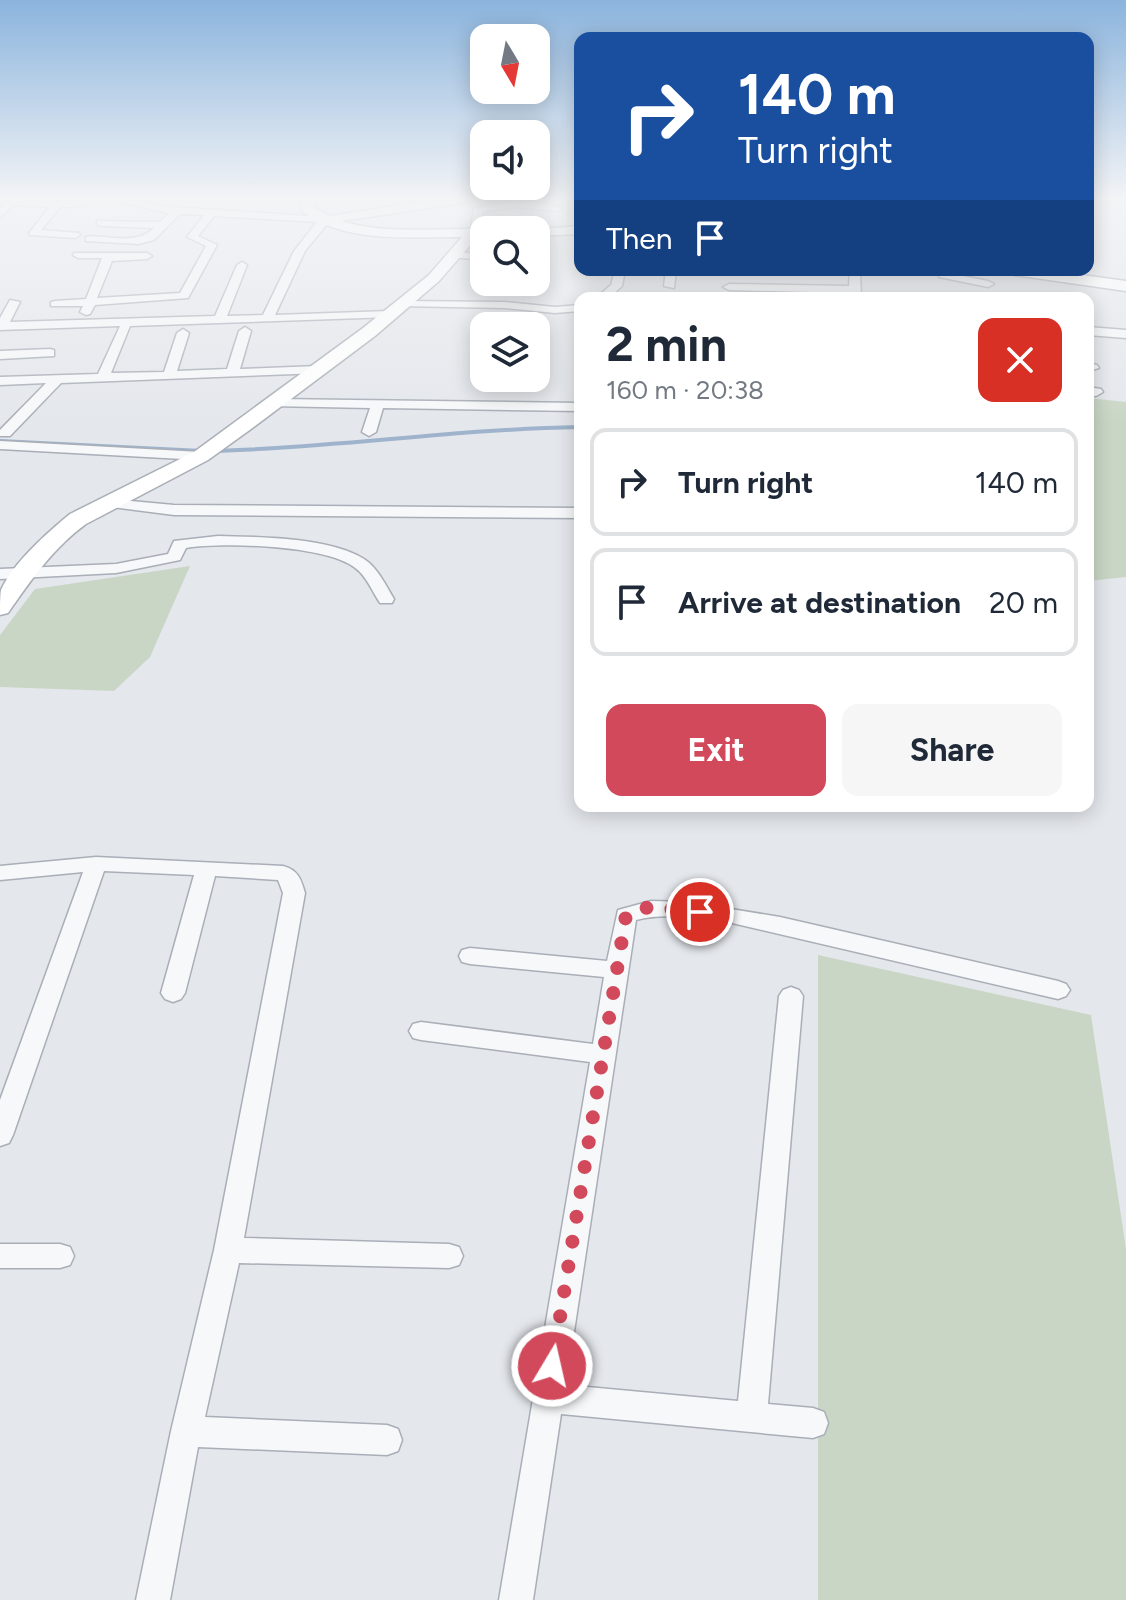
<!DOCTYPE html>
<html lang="en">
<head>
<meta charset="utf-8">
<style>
  :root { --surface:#fff; --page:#f6f6f7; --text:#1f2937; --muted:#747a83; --line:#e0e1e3; --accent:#d1495b }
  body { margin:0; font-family:Figtree,sans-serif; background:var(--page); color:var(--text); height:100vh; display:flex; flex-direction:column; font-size:30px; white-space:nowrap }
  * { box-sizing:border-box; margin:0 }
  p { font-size:26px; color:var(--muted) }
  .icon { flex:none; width:44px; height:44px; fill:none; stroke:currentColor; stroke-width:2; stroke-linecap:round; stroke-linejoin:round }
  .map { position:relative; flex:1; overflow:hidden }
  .details { position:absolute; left:574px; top:292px; width:520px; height:520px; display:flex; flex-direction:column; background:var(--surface); border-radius:16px; box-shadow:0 4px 20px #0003 }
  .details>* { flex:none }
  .hud { position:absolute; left:574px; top:32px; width:520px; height:244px; border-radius:16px; box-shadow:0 4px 20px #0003; background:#1a4fa0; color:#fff; overflow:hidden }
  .needle { width:52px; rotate:170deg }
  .buttons { position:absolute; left:470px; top:24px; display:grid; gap:16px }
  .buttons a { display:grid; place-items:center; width:80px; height:80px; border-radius:16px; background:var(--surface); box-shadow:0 4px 20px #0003; font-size:40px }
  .pin { position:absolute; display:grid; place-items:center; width:68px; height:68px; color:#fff; margin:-34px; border:4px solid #fff; border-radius:50%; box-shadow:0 2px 8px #0007 }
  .me { position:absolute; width:88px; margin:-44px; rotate:9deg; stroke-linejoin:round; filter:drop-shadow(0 0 6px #0008) }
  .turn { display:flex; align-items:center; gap:28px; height:168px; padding:0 32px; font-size:36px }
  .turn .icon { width:104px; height:104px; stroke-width:2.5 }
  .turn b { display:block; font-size:56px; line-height:68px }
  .then { display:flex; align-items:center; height:76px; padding:0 32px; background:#0003; gap:16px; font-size:30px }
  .round { display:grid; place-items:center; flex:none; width:84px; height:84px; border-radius:16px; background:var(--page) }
  .head { display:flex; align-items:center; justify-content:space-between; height:136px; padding:0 32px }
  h1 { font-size:48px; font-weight:700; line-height:60px }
  .primary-button { display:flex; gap:16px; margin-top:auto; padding:16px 32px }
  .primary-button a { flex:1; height:92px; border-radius:16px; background:var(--accent); color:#fff; font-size:32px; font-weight:700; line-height:92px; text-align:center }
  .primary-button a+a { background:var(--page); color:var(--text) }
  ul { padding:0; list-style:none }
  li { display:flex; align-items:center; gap:24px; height:108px; margin:0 16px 12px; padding:0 16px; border:4px solid var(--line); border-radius:16px }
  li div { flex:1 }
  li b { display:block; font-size:30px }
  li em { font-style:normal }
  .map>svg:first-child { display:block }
  .green { fill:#c9d6c5 }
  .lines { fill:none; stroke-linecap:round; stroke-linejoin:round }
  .stream { stroke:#9fb4cc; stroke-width:4 }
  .street-casing { stroke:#a9aeb7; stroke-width:3 }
  .secondary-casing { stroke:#a9aeb7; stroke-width:3 }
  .street { fill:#f7f8fa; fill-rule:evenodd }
  .secondary { fill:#fff; fill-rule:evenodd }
  .route { stroke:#d1495b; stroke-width:14; stroke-dasharray:0 25.2 }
</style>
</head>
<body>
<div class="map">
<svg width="1126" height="1600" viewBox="0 0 1126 1600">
  <rect width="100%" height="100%" fill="#e4e7ec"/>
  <!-- green -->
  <path class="green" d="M 1088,398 L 1126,402 L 1126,577 L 1088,581 Z
    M 190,566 L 150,657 L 114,691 L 0,687 L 0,635 L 35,589 Z
    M 818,955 L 1091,1015 L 1126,1249 L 1126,1600 L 818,1600 Z"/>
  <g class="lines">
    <!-- stream -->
    <path class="stream" d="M 0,441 L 202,451
      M 213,451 C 336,448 457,429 580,427"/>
    <defs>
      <path id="street" d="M 83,198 L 99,198 L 75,207 L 60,207 L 41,230 L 79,233 L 80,235 L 75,238 L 30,235 L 29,233 L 50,207 L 14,205 L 0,217 L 0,208 L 12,199 L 74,201 Z
        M 101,198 L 123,198 L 169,207 L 325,217 L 404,204 L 467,198 L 476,201 L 328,223 L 305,251 L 275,315 L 389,311 L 395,315 L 393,317 L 130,326 L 111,373 L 164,372 L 177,333 L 183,329 L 189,333 L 177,371 L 227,369 L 239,331 L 245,327 L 251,331 L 240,369 L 318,366 L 324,370 L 322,373 L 61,383 L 10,436 L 0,436 L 0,430 L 46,383 L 0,385 L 0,377 L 98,374 L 120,326 L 0,330 L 0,318 L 10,300 L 20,302 L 10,322 L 215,316 L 237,265 L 242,262 L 247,265 L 227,316 L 263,315 L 294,251 L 317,222 L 214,216 L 198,236 L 217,245 L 188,298 L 95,305 L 90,314 L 86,315 L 80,312 L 83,306 L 51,306 L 51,302 L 55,301 L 86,299 L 102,258 L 78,258 L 73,255 L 74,253 L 147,253 L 152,256 L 147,259 L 112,261 L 97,298 L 180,293 L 206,246 L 187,237 L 204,215 L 180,214 L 154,240 L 138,244 L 86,241 L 86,237 L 90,236 C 112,237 138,244 154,228 L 101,226 L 97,225 L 97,221 L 160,222 L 169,213 Z
        M 511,198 L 563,208 L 558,211 L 513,207 L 483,212 L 479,233 L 470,235 L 474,208 L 509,202 Z
        M 454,252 L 484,254 L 484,260 L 450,257 L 449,255 Z
        M 615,270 L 625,270 L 622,286 L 609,298 L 596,298 L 611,285 Z
        M 666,270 L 676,270 L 674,288 L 664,286 Z
        M 850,270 L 860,270 L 861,298 L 849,298 L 849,293 L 729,290 L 723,287 L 729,284 L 849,286 Z
        M 943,272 L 988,281 L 994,284 L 988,287 L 939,277 L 939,273 Z
        M 402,301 L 505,302 L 555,307 L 580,305 L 580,311 L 555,313 L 505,308 L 398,306 L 396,304 Z
        M 1088,327 L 1126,330 L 1126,338 L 1088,335 Z
        M 50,349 L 54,350 L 54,356 L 0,359 L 0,351 Z
        M 1088,363 L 1097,365 L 1099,368 L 1088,371 Z
        M 1088,387 L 1101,389 L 1103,392 L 1096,396 L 1088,395 Z
        M 275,399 L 580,403 L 580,411 L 383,408 L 376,432 L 369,436 L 362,432 L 370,408 L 270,406 L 270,400 Z
        M 0,441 L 201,452 L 208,456 L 201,460 L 0,449 Z
        M 109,499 L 174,505 L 580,508 L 580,518 L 174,515 L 104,506 L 102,503 Z
        M 218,536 C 259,537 329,537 364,559 C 378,568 386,586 394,599 L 392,603 L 380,603 C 372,591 366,575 354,567 C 323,545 223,542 186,548 L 180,560 L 116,573 L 0,579 L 0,569 L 116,564 L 168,554 L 174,541 Z
        M 96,857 L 283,866 C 298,870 301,879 305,893 L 244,1238 L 449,1244 L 459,1247 L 463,1256 L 459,1265 L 449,1268 L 239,1263 L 205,1417 L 387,1425 L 398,1429 L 402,1440 L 398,1451 L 387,1455 L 198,1447 L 170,1600 L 136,1600 L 171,1431 L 214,1250 L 283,893 L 278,880 L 215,876 L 185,993 L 181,999 L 173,1002 L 165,999 L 161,993 L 194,875 L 104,871 L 13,1135 L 9,1143 L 0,1146 L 0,1100 L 83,872 L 0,880 L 0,866 Z
        M 651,901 L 688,902 L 780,917 L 1058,981 L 1066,984 L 1070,990 L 1066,996 L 1058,999 L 732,923 C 700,919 668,912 636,920 L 566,1385 L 738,1401 L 779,996 L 783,990 L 791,987 L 799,990 L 803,996 L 768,1404 L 813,1408 L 824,1412 L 828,1423 L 824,1434 L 813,1438 L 561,1414 L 533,1600 L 499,1600 L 590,1062 L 421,1040 L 413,1038 L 409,1031 L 413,1024 L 421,1022 L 593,1044 L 604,977 L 470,964 L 462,962 L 459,956 L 462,950 L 470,948 L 607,961 L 618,910 Z
        M 0,1244 L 60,1244 L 70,1247 L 74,1256 L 70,1265 L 60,1268 L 0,1268 Z"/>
      <path id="secondary" d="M 300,198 L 314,198 L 314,207 C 357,238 423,228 474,229 L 481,233 L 439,281 L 375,336 L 251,429 L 208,460 L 86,524 C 53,548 31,580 8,613 L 0,615 C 0,607 0,596 1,590 C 13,563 48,532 70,514 L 194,452 L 363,328 L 429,275 L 462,237 C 410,237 346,244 302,211 Z
        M 580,226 L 580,234 L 536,236 L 536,230 L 530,230 Z
        M 1006,270 L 1046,270 L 1126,281 L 1126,291 L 1014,275 Z"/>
    </defs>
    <!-- street casing -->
    <use href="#street" class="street-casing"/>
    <!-- secondary casing -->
    <use href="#secondary" class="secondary-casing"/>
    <!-- street -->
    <use href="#street" class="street"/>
    <!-- secondary -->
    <use href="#secondary" class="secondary"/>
  </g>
  <!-- sky -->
  <linearGradient id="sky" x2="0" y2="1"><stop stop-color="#8bb4dd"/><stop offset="0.47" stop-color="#f3f4f6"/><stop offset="1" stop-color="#f3f4f6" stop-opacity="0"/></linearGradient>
  <rect width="1126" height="422" fill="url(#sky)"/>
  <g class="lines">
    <!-- route -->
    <path class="route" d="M 552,1366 L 626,915 L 649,907 L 700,912"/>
  </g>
</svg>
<div class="buttons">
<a><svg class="needle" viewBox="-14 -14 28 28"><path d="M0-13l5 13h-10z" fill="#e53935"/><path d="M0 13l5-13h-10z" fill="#747a83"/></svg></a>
<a><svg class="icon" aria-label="sound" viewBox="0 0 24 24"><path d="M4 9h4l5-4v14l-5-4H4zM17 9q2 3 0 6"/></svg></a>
<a><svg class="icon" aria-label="search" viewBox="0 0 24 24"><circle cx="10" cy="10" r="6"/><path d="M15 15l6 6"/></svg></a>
<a><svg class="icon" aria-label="layers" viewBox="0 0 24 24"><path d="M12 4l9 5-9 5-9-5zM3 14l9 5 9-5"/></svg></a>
</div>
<div class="pin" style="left:700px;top:912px;background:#d93025"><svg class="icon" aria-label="arrive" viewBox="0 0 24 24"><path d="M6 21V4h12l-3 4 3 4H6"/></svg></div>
<svg class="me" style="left:552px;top:1366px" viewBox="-20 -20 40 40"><circle r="17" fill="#d1495b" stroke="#fff" stroke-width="3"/><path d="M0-11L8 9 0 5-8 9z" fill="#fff"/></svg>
<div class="hud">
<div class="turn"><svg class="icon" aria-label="right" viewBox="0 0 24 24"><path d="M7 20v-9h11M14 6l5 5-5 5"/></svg><div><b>140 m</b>Turn right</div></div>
<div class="then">Then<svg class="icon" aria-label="arrive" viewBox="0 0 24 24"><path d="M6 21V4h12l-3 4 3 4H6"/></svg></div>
</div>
<section class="details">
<div class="head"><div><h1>2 min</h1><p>160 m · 20:38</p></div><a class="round" style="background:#d93025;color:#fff"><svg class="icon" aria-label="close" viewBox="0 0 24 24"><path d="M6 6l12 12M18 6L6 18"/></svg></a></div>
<ul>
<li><svg class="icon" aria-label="right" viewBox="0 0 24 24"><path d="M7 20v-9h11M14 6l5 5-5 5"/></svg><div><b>Turn right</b></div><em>140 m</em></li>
<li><svg class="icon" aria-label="arrive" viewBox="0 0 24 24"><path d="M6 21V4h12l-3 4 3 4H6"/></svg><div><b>Arrive at destination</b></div><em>20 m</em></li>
</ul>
<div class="primary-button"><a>Exit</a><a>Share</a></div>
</section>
</div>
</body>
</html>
